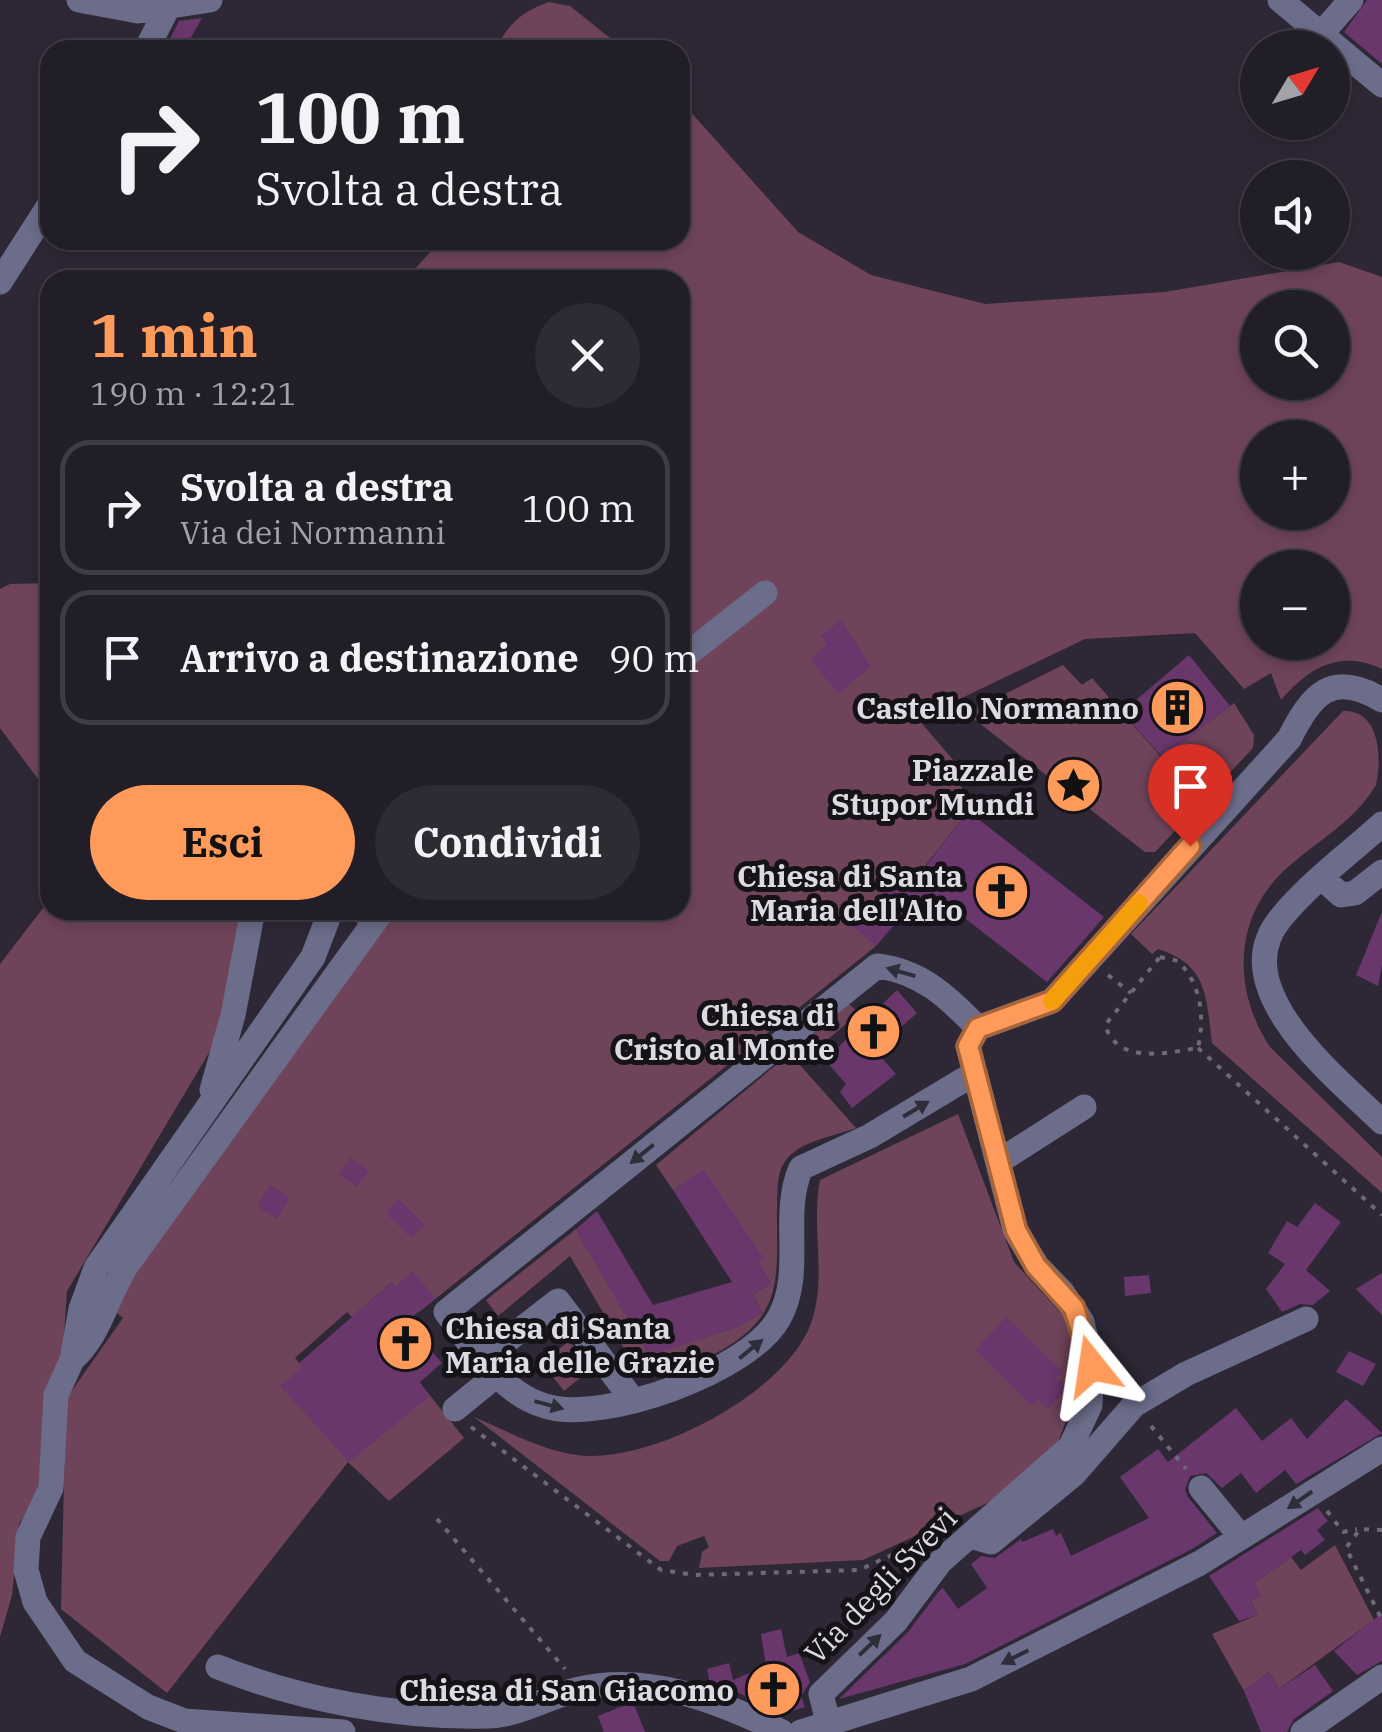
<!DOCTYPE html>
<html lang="it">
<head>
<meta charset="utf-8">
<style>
  :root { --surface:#221e28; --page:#2e2b34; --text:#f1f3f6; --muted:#a2a2a8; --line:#3f3c45; --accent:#ff9b5a }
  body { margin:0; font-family:"IBM Plex Serif",serif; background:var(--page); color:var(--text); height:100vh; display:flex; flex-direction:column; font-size:38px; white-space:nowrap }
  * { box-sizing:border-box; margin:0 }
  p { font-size:32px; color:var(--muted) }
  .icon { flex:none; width:55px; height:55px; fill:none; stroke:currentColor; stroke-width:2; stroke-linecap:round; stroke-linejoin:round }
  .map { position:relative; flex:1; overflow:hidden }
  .sheet { position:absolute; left:40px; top:270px; width:650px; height:650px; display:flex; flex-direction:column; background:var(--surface); border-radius:30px; box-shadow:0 5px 15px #0003,0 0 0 2px var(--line) }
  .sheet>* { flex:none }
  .hud { position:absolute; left:40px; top:40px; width:650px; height:210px; border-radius:30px; box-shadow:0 5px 15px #0003,0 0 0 2px var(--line); background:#221e28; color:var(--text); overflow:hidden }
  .needle { width:65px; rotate:52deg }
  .controls { position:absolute; left:1240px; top:30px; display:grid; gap:20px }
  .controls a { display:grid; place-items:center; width:110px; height:110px; border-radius:50%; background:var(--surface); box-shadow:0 5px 15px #0003,0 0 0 2px var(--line); font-size:50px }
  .pin { position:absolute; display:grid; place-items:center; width:85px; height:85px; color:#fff; margin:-102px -42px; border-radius:50% 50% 50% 0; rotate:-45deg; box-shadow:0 0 10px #0007 }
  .pin .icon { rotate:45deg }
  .me { position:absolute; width:110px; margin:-55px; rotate:345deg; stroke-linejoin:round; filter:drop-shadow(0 0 8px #0008) }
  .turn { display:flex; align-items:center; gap:35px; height:210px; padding:0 50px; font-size:45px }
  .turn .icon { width:130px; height:130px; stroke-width:2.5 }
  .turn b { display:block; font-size:70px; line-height:85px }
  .round { display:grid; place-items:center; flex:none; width:105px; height:105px; border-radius:52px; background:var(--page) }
  .head { display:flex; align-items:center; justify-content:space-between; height:170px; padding:0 50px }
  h1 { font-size:60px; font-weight:700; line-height:75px; color:var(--accent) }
  .button { display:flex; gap:20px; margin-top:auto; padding:20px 50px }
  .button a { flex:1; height:115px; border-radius:60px; background:var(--accent); color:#111; font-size:40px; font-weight:700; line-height:115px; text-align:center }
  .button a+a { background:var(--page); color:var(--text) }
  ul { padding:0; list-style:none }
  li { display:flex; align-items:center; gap:30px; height:135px; margin:0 20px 15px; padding:0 30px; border:5px solid var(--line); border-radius:30px }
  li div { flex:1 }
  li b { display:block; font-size:38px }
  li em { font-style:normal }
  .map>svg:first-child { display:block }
  .green { fill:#6f445a; fill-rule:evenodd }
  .building { fill:#6a376c }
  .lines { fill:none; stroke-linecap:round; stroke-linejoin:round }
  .path { stroke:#6e6976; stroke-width:4; stroke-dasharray:5 8; stroke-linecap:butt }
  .minor { stroke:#6b6d8a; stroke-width:25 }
  .oneway { fill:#2f2d3a }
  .route-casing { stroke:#a6653a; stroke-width:25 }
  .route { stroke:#ff9b5a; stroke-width:18 }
  .slow { stroke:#f59e0b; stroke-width:18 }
  .labels { text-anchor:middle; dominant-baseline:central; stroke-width:10; stroke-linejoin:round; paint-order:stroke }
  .poi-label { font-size:30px; font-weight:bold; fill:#dedae4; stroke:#151218; text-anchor:end }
  .street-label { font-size:30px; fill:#dedae4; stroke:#151218 }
</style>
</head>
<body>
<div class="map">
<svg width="1382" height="1732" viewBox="0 0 1382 1732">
  <rect width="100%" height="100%" fill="#2e2836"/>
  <!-- green -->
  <path class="green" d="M 549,2 L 570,6 L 625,50 L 496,50 C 507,24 523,11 549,2 Z
    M 680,100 L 798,232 L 871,275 L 985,304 L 1165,292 L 1339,262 L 1382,277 L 1382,669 C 1339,649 1309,668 1281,700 L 1271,673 L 1244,689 L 1195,633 L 1085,639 L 918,719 L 954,761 L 968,811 L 915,879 L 902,871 L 854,926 L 876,946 L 419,1312 L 392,1282 L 352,1317 L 347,1312 L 295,1358 L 354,1425 L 420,1383 L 464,1438 L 389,1501 L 348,1462 L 167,1693 L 61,1609 L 66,1399 L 123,1318 L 113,1310 L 359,925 L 344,912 L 330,910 L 680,910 L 680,280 L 405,280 L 441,240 L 680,240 ZM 1258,308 L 1332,308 L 1332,382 L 1258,382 ZM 1258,438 L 1332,438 L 1332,512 L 1258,512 ZM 1258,568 L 1332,568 L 1332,642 L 1258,642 Z
    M 50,583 L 50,795 L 0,728 L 0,589 L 10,584 Z
    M 1063,665 L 1082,685 L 1092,678 L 1162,758 L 1234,703 L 1254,735 L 1253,748 L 1155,852 L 1145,852 L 974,719 L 977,708 Z
    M 1343,711 C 1380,709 1382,758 1376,785 C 1354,822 1318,840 1287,868 C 1233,916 1232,990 1270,1047 L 1382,1157 L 1382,1193 L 1212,1043 C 1206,996 1208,965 1158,949 L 1152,954 L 1131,934 Z
    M 50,899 L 50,910 L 242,910 L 222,1016 L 210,1051 L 67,1291 L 62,1366 L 38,1496 L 19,1524 L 12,1595 L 0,1637 L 0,964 Z
    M 849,1004 L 859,1013 L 799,1064 L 856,1128 C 834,1136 800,1141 786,1160 C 776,1173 778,1190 777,1205 C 776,1273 787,1314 720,1351 C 697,1364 665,1376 639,1374 L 570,1256 L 498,1316 L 486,1300 L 576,1229 L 649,1355 L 737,1327 L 762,1313 L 753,1294 L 771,1283 L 758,1262 L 763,1258 L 704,1170 L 673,1190 L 656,1165 Z
    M 958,1114 L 1014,1262 L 1070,1323 L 1077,1389 L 1059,1440 L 996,1499 L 863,1560 L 699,1568 L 702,1552 L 709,1547 L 704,1536 L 677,1546 L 669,1561 L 660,1561 L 474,1417 C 510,1432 550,1455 590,1456 C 661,1458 793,1389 813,1317 C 826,1273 811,1225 820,1180 Z
    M 569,1341 L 591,1369 L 564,1391 L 542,1363 Z
    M 1335,1545 L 1374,1620 L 1279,1689 L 1269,1672 L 1244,1691 L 1212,1634 L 1257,1615 L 1251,1600 L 1261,1596 L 1254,1583 L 1291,1557 L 1301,1570 Z"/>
  <!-- building -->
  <path class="building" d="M 1367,0 L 1382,0 L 1382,64 L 1344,32 Z
    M 202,18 L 184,50 L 164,50 L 179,21 Z
    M 841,620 L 871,667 L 838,694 L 810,659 L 827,645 L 820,636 Z
    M 1189,655 L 1230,706 L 1163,758 L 1122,712 Z
    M 968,811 L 1104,917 L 1047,982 L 948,905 L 939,919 L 915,901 L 876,946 L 853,927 L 903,871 L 916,879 Z
    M 1382,912 L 1382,965 L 1378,986 L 1356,975 Z
    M 897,990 L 917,1013 L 875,1050 L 896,1074 L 852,1108 L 840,1092 L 846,1084 L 825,1060 Z
    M 351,1157 L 369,1171 L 356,1187 L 339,1174 Z
    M 704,1169 L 764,1259 L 758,1262 L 771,1283 L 753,1294 L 762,1313 L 737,1327 L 649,1356 L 576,1229 L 597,1211 L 653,1305 L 732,1282 L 673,1190 Z
    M 270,1185 L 290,1198 L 277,1219 L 257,1206 Z
    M 398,1198 L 425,1225 L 411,1238 L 386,1213 Z
    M 1315,1203 L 1341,1222 L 1306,1270 L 1330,1291 L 1313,1305 L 1300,1304 L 1282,1312 L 1266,1289 L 1285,1264 L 1268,1253 L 1287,1221 L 1297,1227 Z
    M 413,1271 L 435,1298 L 406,1322 L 442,1363 L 420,1382 L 429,1397 L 349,1462 L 280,1386 L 303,1367 L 299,1363 L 392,1282 L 396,1286 Z
    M 1382,1273 L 1382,1315 L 1356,1289 Z
    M 1149,1275 L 1151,1293 L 1125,1296 L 1124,1277 Z
    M 1006,1317 L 1062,1371 L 1056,1377 L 1067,1388 L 1048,1409 L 1038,1400 L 1032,1406 L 975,1350 Z
    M 1349,1351 L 1376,1364 L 1363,1386 L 1336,1372 Z
    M 1346,1399 L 1382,1433 L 1296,1484 L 1285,1470 L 1256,1493 L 1241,1473 L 1222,1488 L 1206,1473 L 1190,1476 L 1185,1490 L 1188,1497 L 1217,1533 L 1192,1549 L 965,1664 L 839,1699 L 908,1632 L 939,1591 L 943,1588 L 958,1609 L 987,1588 L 971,1564 L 981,1556 L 995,1558 L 1021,1539 L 1022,1542 L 1053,1529 L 1056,1536 L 1061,1533 L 1071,1556 L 1149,1518 L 1120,1477 L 1158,1449 L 1168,1462 L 1236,1408 L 1262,1441 L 1291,1418 L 1307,1439 Z
    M 1318,1508 L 1328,1521 L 1317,1530 L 1325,1540 L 1305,1555 L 1301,1550 L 1254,1583 L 1261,1596 L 1251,1600 L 1257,1615 L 1239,1621 L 1209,1576 Z
    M 1382,1613 L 1382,1661 L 1357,1675 L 1334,1651 Z
    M 781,1629 L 787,1657 L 799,1653 L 810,1682 L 801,1696 L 805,1707 L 783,1714 L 722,1685 L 710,1684 L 707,1669 L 729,1663 L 733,1680 L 766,1666 L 761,1634 Z
    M 1315,1665 L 1333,1691 L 1294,1719 L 1287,1732 L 1261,1732 L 1244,1691 L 1269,1672 L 1279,1689 Z
    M 633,1702 L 645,1732 L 604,1732 L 598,1716 Z"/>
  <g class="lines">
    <!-- path -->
    <path class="path" d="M 1160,957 L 1178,961 C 1201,984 1205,1016 1198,1048 C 1165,1053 1118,1065 1105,1025 Z
      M 1108,975 L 1131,993
      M 1198,1048 L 1382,1215
      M 1151,1426 L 1186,1469
      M 471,1427 L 661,1570 L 695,1575 L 859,1570 L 927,1539
      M 1327,1511 L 1343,1532 L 1357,1529
      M 437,1519 L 565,1669
      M 1382,1530 L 1360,1529 L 1346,1548 L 1382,1620"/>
    <!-- minor -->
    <path class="minor" d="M 79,0 L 138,11 L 210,0
      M 1280,0 L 1382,85
      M 1321,34 L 1351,0
      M 146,50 L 167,9
      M 0,282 L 50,204
      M 680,660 L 765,593
      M 1382,824 C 1349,854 1308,884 1280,919 C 1223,989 1338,1079 1382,1122
      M 1323,879 L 1341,895 L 1355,893 L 1382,872
      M 331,910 L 313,957 L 96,1268 L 81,1309 L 72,1360 L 56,1395 L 51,1488 L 28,1537 L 26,1570 L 35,1602 L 75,1661 L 148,1707 L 184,1721 L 343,1732
      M 978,1028 L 1052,1001 L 1289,739 C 1312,694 1331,670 1382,700
      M 975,1073 L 870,1136 L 801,1168 C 780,1215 805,1272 779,1318 C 749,1372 602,1424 545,1406 C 502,1394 472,1346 446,1312 L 877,966 C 921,971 948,997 978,1028
      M 212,1090 L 233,1015 L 253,910
      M 998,1162 L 1084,1107
      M 483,1359 L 558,1301 L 632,1399
      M 72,1360 C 101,1334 106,1297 127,1265 L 383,910
      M 455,1409 L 498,1374
      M 1201,1488 L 1241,1537
      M 970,1536 L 991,1542 L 1074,1474 L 1134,1405 L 1186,1374 L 1306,1319
      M 218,1667 C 301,1700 398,1718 488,1716 C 517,1716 548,1697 576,1690 C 646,1672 719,1701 782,1732
      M 828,1722 L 821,1694 L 896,1621 L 940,1562 L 1071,1446 L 1090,1405 L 1092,1366 L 1082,1322 L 1062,1292 L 1037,1266 L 1015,1230 L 968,1046 L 978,1028
      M 801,1732 L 971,1679 L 1200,1563 L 1382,1449
      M 1303,1732 L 1382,1677"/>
  </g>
  <!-- one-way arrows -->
  <defs><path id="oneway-solid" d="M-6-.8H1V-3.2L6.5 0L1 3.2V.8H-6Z" transform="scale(2.5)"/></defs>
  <g class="oneway">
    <use href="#oneway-solid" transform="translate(901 972) rotate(-164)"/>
    <use href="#oneway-solid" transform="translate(916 1109) rotate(-31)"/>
    <use href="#oneway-solid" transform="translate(642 1154) rotate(141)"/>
    <use href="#oneway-solid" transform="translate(751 1349) rotate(-39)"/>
    <use href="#oneway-solid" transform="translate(549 1405) rotate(15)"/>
    <use href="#oneway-solid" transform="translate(1300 1500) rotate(145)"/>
    <use href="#oneway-solid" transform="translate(870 1645) rotate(-44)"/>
    <use href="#oneway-solid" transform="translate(1015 1657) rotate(153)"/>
  </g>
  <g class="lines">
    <defs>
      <path id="route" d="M 1092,1366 L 1074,1308 L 1036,1266 L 1016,1230 L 968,1046 L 978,1028 L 1052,1001 L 1190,846"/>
    </defs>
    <!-- route casing -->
    <use href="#route" class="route-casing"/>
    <!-- route -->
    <use href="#route" class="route"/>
    <!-- slow -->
    <path class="slow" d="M 1052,1001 L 1139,903"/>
  </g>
  <!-- icons -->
  <defs>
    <symbol id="building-disc" viewBox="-11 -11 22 22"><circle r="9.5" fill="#ff9b5a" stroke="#151218"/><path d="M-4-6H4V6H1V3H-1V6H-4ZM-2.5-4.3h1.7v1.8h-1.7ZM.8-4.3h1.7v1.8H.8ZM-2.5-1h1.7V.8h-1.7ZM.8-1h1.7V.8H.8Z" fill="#111"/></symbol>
    <symbol id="sight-disc" viewBox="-11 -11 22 22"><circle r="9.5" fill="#ff9b5a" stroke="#151218"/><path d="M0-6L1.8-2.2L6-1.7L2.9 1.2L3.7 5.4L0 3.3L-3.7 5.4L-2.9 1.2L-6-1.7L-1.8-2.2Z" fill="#111"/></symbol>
    <symbol id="church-disc" viewBox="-11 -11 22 22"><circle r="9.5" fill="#ff9b5a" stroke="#151218"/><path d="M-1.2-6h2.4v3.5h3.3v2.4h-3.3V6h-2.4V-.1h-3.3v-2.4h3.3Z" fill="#111"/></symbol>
  </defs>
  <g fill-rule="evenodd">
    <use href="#building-disc" x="1146" y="676" width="63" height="63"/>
    <use href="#sight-disc" x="1042" y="754" width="63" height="63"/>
    <use href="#church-disc" x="970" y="860" width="63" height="63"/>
    <use href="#church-disc" x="842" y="1000" width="63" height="63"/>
    <use href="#church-disc" x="374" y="1312" width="63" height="63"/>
    <use href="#church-disc" x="742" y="1658" width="63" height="63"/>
  </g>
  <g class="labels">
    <!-- poi labels -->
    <g class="poi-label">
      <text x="1139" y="707">Castello Normanno</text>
      <text x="1034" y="769">Piazzale<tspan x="1034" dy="34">Stupor Mundi</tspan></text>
      <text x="963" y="875">Chiesa di Santa<tspan x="963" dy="34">Maria dell'Alto</tspan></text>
      <text x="835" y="1014">Chiesa di<tspan x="835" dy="34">Cristo al Monte</tspan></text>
      <text x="445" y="1327" text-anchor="start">Chiesa di Santa<tspan x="445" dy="34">Maria delle Grazie</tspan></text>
      <text x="734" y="1689">Chiesa di San Giacomo</text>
    </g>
    <!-- street labels -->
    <g class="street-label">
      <text transform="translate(880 1585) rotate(-46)">Via degli Svevi</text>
    </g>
  </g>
</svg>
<div class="controls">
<a><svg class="needle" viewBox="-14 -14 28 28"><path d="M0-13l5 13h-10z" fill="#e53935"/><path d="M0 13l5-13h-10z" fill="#a2a2a8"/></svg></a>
<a><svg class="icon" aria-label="sound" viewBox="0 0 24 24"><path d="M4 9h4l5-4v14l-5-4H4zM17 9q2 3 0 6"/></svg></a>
<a><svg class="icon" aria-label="search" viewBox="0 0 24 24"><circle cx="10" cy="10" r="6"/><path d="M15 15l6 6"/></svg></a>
<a>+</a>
<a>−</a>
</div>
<div class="pin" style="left:1190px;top:846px;background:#d93025"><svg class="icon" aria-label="arrive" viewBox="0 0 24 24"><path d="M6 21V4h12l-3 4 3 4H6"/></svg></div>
<svg class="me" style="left:1092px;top:1366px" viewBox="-20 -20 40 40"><path d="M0-17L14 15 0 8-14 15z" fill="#ff9b5a" stroke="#fff" stroke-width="4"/></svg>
<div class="hud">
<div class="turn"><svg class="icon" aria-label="right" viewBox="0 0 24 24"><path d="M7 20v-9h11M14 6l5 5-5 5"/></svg><div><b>100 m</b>Svolta a destra</div></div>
</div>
<section class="sheet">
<div class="head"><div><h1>1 min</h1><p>190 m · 12:21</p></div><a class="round"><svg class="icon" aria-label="close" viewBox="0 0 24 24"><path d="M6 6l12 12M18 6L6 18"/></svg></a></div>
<ul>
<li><svg class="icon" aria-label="right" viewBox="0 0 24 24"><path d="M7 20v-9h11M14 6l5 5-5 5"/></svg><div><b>Svolta a destra</b><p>Via dei Normanni</p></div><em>100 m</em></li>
<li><svg class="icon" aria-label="arrive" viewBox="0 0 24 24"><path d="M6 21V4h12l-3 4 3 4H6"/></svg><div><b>Arrivo a destinazione</b></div><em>90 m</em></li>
</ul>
<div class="button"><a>Esci</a><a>Condividi</a></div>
</section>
</div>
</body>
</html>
